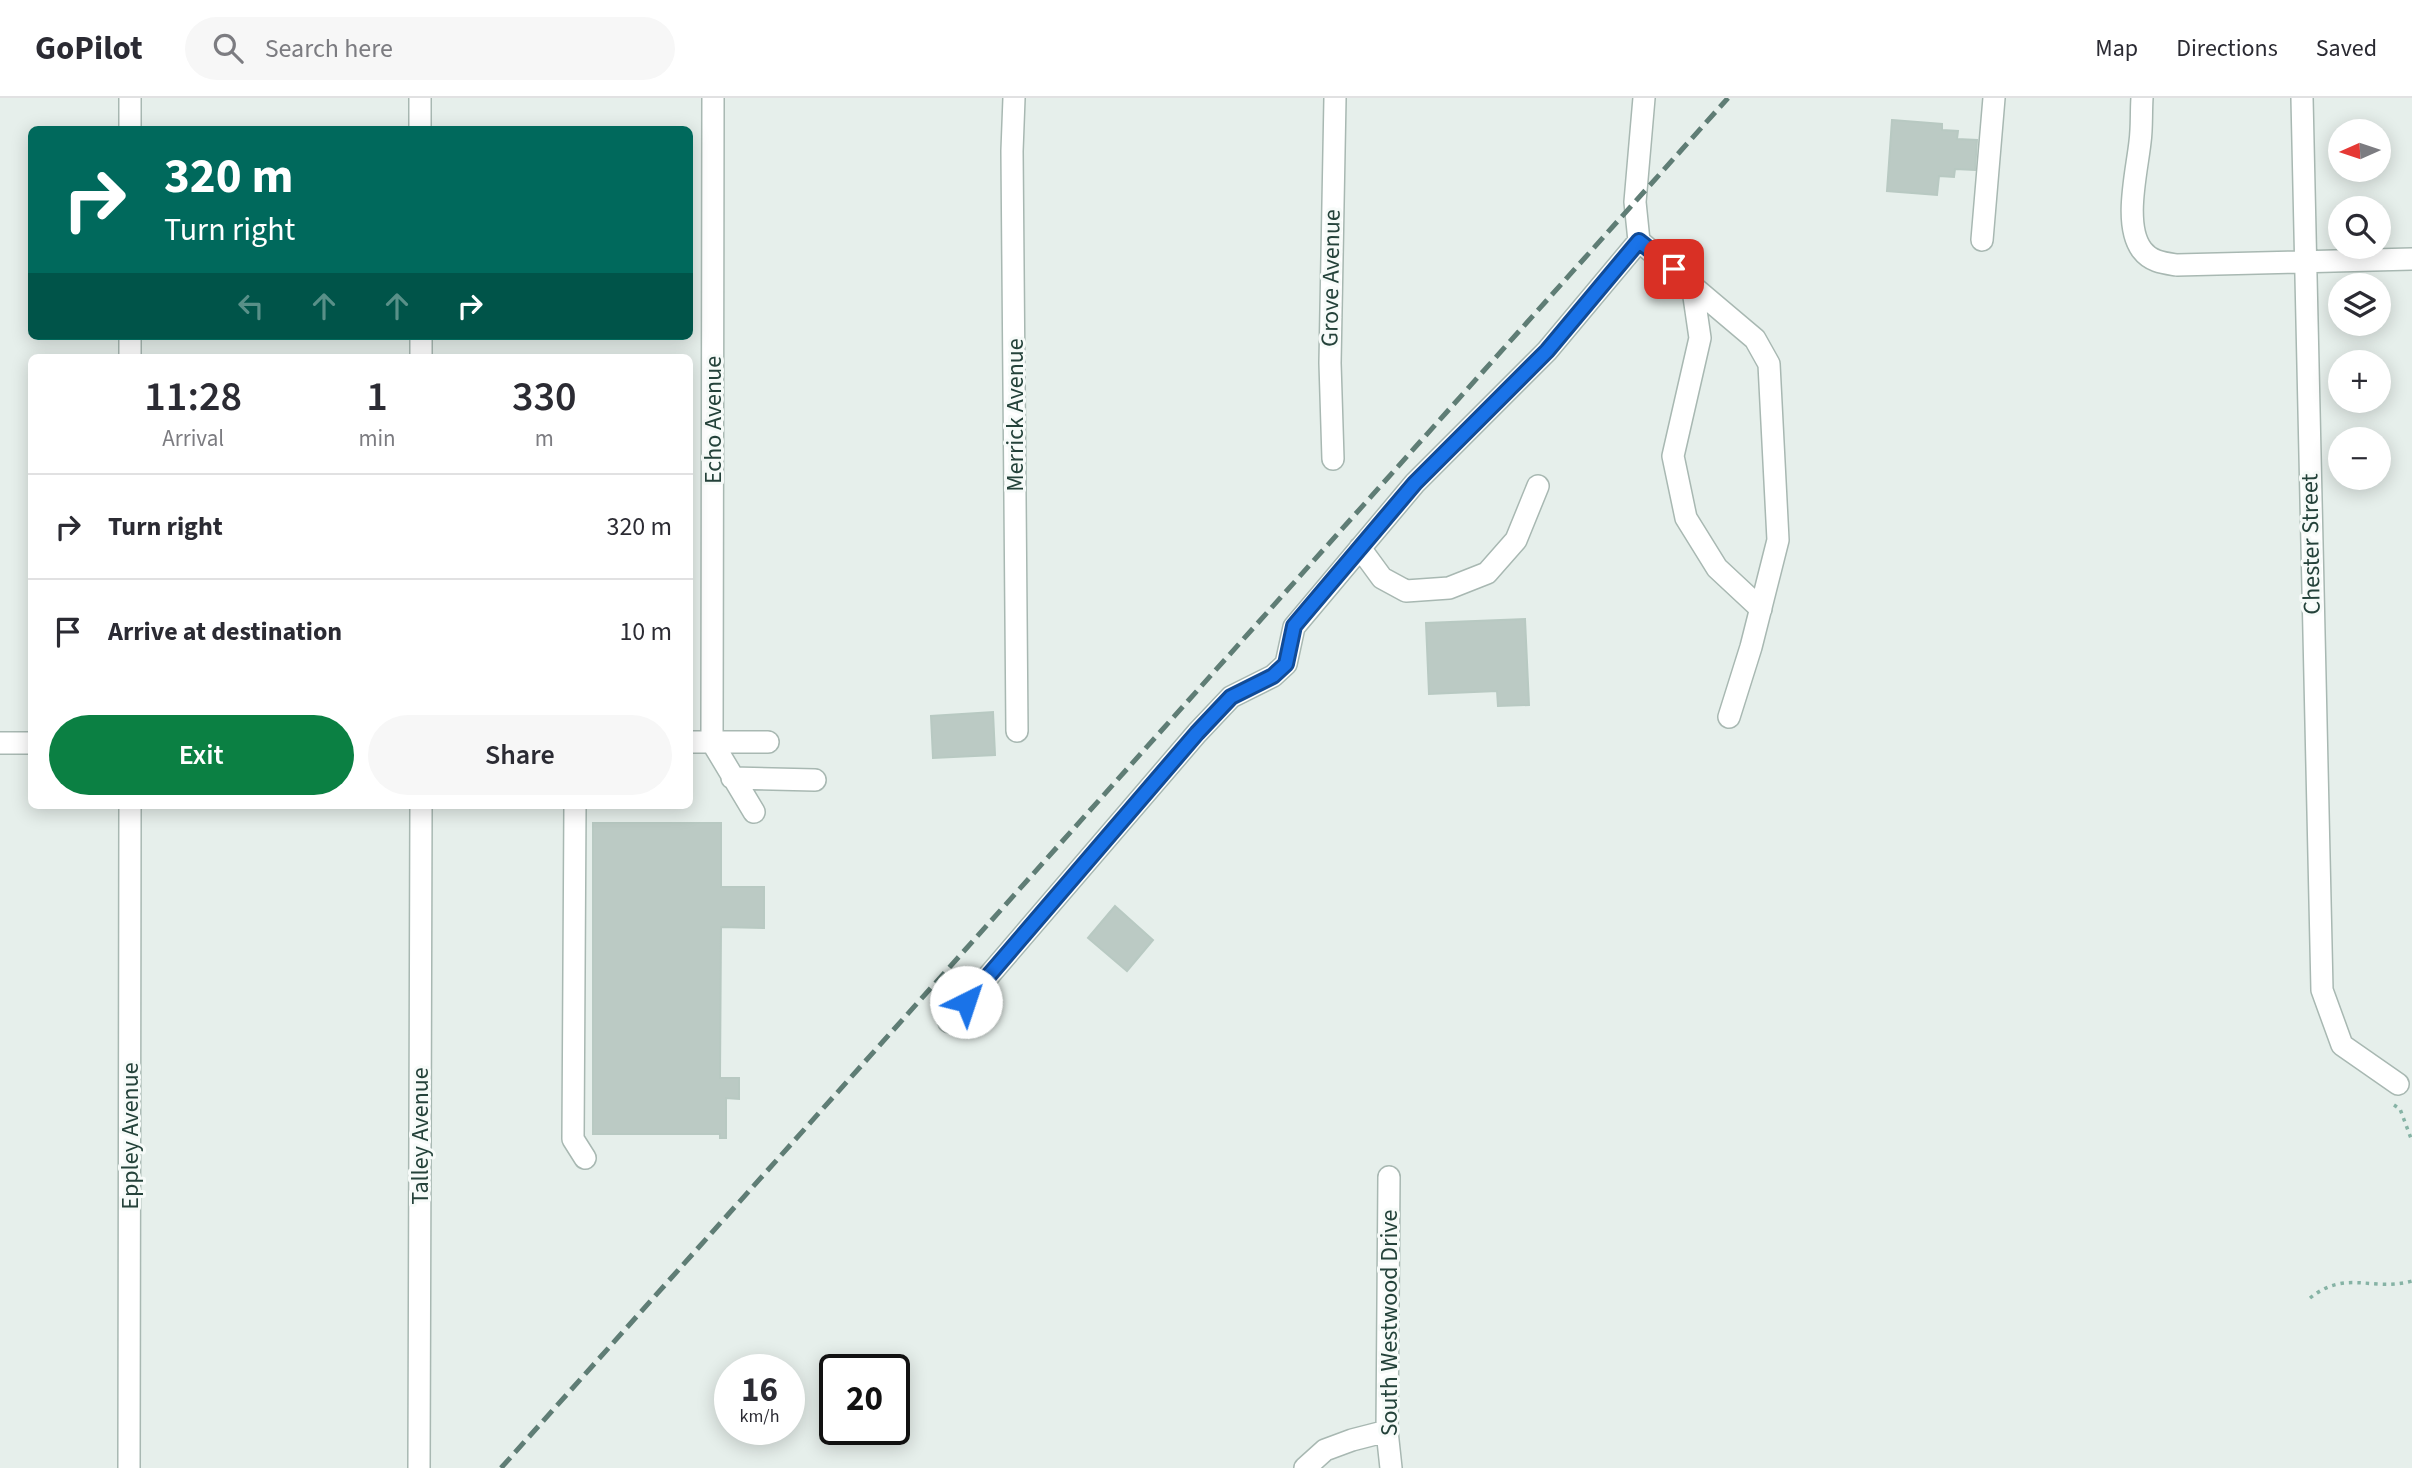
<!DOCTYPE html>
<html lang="en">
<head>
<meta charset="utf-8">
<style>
  :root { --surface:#fff; --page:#f7f7f7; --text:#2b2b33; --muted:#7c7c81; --line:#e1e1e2; --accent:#0b8043 }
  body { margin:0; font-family:"Source Sans 3",sans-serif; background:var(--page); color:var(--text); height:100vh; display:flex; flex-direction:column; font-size:26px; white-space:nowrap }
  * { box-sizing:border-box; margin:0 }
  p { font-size:23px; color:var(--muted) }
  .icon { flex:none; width:38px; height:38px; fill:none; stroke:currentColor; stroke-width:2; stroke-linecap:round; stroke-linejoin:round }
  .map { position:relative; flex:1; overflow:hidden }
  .drawer { position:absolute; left:28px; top:256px; width:665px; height:455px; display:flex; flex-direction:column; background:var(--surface); border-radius:10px; box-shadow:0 4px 18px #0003 }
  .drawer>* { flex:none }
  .banner { position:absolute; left:28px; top:28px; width:665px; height:214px; border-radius:10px; box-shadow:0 4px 18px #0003; background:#00695c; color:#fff; overflow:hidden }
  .needle { width:46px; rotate:267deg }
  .tools { position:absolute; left:2328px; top:21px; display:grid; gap:14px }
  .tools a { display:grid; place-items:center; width:63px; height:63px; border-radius:50%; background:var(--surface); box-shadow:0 4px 18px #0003; font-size:35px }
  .speed { position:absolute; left:714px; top:1256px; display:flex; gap:14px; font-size:35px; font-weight:700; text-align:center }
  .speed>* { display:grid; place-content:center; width:91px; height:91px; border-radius:50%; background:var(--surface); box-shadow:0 4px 18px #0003; line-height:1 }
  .speed small { font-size:18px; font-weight:400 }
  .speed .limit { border:4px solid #111; border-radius:10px; background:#fff; color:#111 }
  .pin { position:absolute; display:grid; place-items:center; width:60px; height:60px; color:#fff; margin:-30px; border-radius:14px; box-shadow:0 4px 10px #0006 }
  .me { position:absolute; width:77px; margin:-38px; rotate:41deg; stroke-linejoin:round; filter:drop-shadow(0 0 5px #0008) }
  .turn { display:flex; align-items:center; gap:24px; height:147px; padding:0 21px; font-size:32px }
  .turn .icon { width:91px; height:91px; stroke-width:2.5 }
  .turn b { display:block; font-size:49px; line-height:60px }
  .lanes { display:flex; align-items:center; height:66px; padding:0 21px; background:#0003; justify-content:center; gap:35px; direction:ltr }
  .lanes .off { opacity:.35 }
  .eta { display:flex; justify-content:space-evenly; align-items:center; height:119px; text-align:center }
  .eta b { font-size:42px; font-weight:600; line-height:49px }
  .action { display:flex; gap:14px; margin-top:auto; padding:14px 21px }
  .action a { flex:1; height:80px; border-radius:42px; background:var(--accent); color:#fff; font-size:28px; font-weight:600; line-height:80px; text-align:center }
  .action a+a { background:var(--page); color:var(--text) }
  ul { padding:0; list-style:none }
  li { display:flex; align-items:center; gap:21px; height:105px; padding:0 21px; border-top:2px solid var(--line) }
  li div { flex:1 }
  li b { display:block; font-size:26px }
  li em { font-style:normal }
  header { display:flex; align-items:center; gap:42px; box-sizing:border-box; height:98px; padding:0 35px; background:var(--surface); border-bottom:2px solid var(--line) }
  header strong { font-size:33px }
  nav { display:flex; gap:38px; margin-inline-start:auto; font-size:24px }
  .search { width:490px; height:63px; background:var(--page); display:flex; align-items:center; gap:18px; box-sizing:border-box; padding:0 24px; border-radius:38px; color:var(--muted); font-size:26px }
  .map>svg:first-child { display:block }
  .building { fill:#bbcac4; stroke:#b8c9c2; stroke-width:2 }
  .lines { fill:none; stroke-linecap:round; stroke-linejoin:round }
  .minor-casing { stroke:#a8b8b2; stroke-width:24 }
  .path { stroke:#86b3a5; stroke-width:3.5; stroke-dasharray:3.5 5; stroke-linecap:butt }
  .minor { stroke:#fff; stroke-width:21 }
  .rail { stroke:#5f7d75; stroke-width:5; stroke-dasharray:14 7; stroke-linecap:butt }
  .route-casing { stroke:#114b97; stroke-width:18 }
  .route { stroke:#1a73e8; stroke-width:12 }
  .labels { text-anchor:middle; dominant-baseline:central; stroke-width:6; stroke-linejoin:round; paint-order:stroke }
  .street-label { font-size:24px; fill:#24423a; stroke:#f7fbf9 }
</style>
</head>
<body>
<header>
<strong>GoPilot</strong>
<div class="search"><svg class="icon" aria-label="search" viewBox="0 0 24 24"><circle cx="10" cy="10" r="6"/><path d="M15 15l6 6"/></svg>Search here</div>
<nav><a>Map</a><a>Directions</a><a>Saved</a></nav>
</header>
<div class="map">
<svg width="2412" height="1370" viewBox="0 0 2412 1370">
  <rect width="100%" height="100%" fill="#e6efeb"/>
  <!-- building -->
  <path class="building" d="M 1892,22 L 1942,26 L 1942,32 L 1958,33 L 1957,41 L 1977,42 L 1975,72 L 1955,71 L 1954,79 L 1939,78 L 1937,97 L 1887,93 Z
    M 1525,521 L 1529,607 L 1498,608 L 1497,593 L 1429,596 L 1426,525 Z
    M 993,614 L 995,657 L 933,660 L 931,618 Z
    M 593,725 L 721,725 L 721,789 L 764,789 L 764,830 L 721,829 L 720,980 L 739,980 L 739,1001 L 726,1000 L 726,1040 L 720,1040 L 720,1036 L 593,1036 Z
    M 1115,808 L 1153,842 L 1127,873 L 1088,840 Z"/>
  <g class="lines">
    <defs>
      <path id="minor" d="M 130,0 L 130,32
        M 420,0 L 420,32
        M 713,0 L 712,644 L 754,714
        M 1014,0 L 1012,53 L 1017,633
        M 2142,0 C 2141,15 2142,30 2140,44 C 2137,73 2123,127 2142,152 C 2151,164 2164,165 2177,167 L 2412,161
        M 2302,0 L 2322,892 L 2342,947 L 2398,986
        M 1982,142 L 1994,0
        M 1639,143 L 1755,241 L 1769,266 L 1778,442 L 1751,549 L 1729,619
        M 1692,185 L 1700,240 L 1673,358 L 1686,420 L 1717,470 L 1761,511
        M 130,238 L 130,259
        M 421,238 L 421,259
        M 1333,361 L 1330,265 L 1335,0
        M 1360,450 L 1382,480 L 1406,493 L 1449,490 L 1487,475 L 1516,442 L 1538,388
        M 690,644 L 768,644
        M 0,645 L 32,645
        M 732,680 L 815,682
        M 575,707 L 573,1041 L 585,1060
        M 949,924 L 1197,635 L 1231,599 L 1273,578 L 1286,566 L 1294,529 L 1415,385 L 1547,253 L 1639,143 L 1635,104 L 1644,0
        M 1389,1079 L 1387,1333 L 1391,1370
        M 129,1370 L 130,707
        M 419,1370 L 421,707
        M 1305,1370 L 1325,1352 L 1352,1342 L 1387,1333"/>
    </defs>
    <!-- minor casing -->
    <use href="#minor" class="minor-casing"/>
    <!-- path -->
    <path class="path" d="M 2394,1007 L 2400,1011 L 2412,1043
      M 2310,1200 C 2346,1171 2372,1194 2412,1183"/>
    <!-- minor -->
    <use href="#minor" class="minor"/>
    <!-- rail -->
    <path class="rail" d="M 501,1370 L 1728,0"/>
  </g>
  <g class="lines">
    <defs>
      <path id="route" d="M 966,904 L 1197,635 L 1231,599 L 1273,578 L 1286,566 L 1294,528 L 1415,385 L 1547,253 L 1639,143 L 1674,171"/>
    </defs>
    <!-- route casing -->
    <use href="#route" class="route-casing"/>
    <!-- route -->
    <use href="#route" class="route"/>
  </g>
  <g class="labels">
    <!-- street labels -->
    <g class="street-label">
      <text transform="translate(1331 180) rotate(-89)">Grove Avenue</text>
      <text transform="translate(1015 317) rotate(-90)">Merrick Avenue</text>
      <text transform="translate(713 322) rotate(-90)">Echo Avenue</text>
      <text transform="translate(2311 446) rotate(-91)">Chester Street</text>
      <text transform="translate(130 1038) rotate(-90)">Eppley Avenue</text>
      <text transform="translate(420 1038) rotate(-90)">Talley Avenue</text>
      <text transform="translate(1389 1225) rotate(-90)">South Westwood Drive</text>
    </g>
  </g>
</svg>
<div class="tools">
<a><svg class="needle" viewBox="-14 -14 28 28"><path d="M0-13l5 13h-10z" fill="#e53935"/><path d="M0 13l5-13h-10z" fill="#7c7c81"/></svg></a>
<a><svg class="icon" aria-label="search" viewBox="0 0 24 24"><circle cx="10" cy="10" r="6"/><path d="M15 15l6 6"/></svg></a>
<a><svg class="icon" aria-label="layers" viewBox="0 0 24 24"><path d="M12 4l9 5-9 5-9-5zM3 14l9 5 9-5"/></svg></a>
<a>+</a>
<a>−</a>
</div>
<div class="speed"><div>16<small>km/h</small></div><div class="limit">20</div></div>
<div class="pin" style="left:1674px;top:171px;background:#d93025"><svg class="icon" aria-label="arrive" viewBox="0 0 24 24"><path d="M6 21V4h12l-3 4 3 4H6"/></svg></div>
<svg class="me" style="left:966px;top:904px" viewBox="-20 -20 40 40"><circle r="19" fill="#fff"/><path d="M0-13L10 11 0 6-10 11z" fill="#1a73e8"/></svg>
<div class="banner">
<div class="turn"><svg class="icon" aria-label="right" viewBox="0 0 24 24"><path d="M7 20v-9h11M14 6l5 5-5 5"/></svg><div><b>320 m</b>Turn right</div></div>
<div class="lanes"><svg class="icon off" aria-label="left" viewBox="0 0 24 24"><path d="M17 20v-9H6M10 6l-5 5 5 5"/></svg><svg class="icon off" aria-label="ahead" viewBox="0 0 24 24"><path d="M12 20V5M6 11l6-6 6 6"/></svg><svg class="icon off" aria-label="ahead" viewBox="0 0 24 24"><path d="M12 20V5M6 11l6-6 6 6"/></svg><svg class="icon" aria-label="right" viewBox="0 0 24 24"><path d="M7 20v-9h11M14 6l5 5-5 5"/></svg></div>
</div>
<section class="drawer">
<div class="eta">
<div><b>11:28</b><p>Arrival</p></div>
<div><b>1</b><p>min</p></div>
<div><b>330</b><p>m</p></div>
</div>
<ul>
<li><svg class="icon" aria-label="right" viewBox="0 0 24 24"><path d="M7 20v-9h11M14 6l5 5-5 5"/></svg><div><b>Turn right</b></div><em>320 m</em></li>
<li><svg class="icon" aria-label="arrive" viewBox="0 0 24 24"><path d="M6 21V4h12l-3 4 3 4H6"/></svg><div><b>Arrive at destination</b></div><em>10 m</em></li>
</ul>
<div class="action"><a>Exit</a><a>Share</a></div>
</section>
</div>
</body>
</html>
